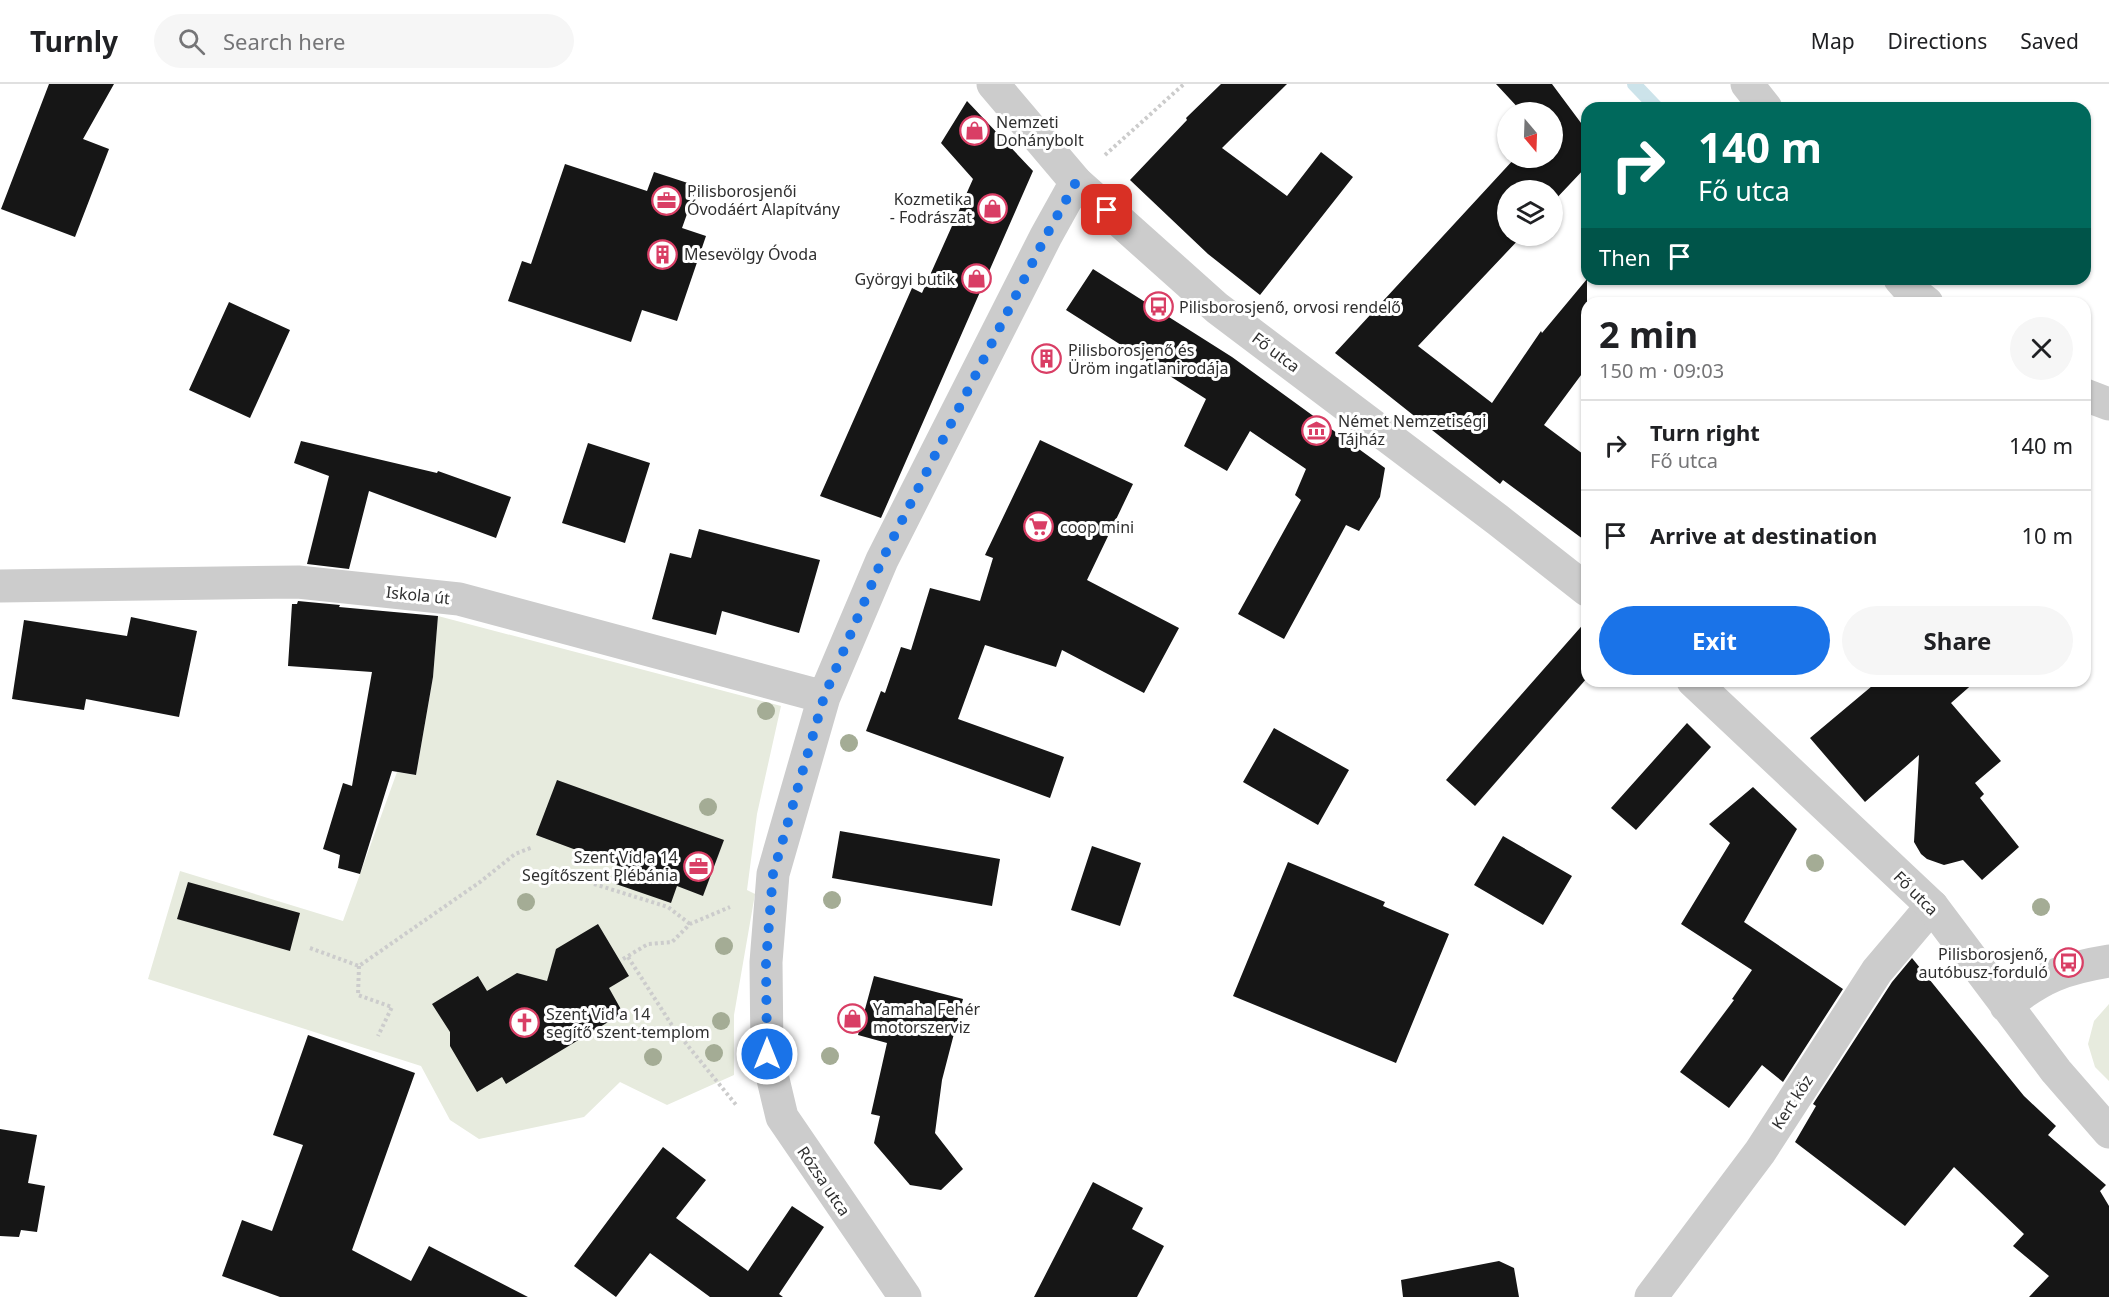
<!DOCTYPE html>
<html lang="en">
<head>
<meta charset="utf-8">
<style>
  :root { --surface:#fff; --page:#f6f6f6; --text:#202124; --muted:#757577; --line:#e0e0e0; --accent:#1a73e8 }
  body { margin:0; font-family:"Noto Sans",sans-serif; background:var(--page); color:var(--text); height:100vh; display:flex; flex-direction:column; font-size:22px; white-space:nowrap }
  * { box-sizing:border-box; margin:0 }
  p { font-size:20px; color:var(--muted) }
  .icon { flex:none; width:33px; height:33px; fill:none; stroke:currentColor; stroke-width:2; stroke-linecap:round; stroke-linejoin:round }
  .map { position:relative; flex:1; overflow:hidden }
  .side { position:absolute; left:1581px; top:213px; width:510px; height:390px; display:flex; flex-direction:column; background:var(--surface); border-radius:18px; box-shadow:0 2px 4px #0004 }
  .side>* { flex:none }
  .banner { position:absolute; left:1581px; top:18px; width:510px; height:183px; border-radius:18px; box-shadow:0 2px 4px #0004; background:#00695c; color:#fff; overflow:hidden }
  .needle { width:39px; rotate:161deg }
  .controls { position:absolute; left:1497px; top:18px; display:grid; gap:12px }
  .controls a { display:grid; place-items:center; width:66px; height:66px; border-radius:50%; background:var(--surface); box-shadow:0 2px 4px #0004; font-size:30px }
  .pin { position:absolute; display:grid; place-items:center; width:51px; height:51px; color:#fff; margin:-26px; border-radius:12px; box-shadow:0 3px 9px #0006 }
  .me { position:absolute; width:66px; margin:-33px; rotate:0deg; stroke-linejoin:round; filter:drop-shadow(0 0 4px #0008) }
  .turn { display:flex; align-items:center; gap:21px; height:126px; padding:0 18px; font-size:27px }
  .turn .icon { width:78px; height:78px; stroke-width:2.5 }
  .turn b { display:block; font-size:42px; line-height:51px }
  .then { display:flex; align-items:center; height:57px; padding:0 18px; background:#0003; gap:12px; font-size:22px }
  .round { display:grid; place-items:center; flex:none; width:63px; height:63px; border-radius:32px; background:var(--page) }
  .head { display:flex; align-items:center; justify-content:space-between; height:102px; padding:0 18px }
  h1 { font-size:36px; font-weight:700; line-height:45px }
  .primary-button { display:flex; gap:12px; margin-top:auto; padding:12px 18px }
  .primary-button a { flex:1; height:69px; border-radius:36px; background:var(--accent); color:#fff; font-size:24px; font-weight:700; line-height:69px; text-align:center }
  .primary-button a+a { background:var(--page); color:var(--text) }
  ul { padding:0; list-style:none }
  li { display:flex; align-items:center; gap:18px; height:90px; padding:0 18px; border-top:2px solid var(--line) }
  li div { flex:1 }
  li b { display:block; font-size:22px }
  li em { font-style:normal }
  header { display:flex; align-items:center; gap:36px; box-sizing:border-box; height:84px; padding:0 30px; background:var(--surface); border-bottom:2px solid var(--line) }
  header strong { font-size:28px }
  nav { display:flex; gap:33px; margin-inline-start:auto; font-size:21px }
  .search { width:420px; height:54px; background:var(--page); display:flex; align-items:center; gap:15px; box-sizing:border-box; padding:0 21px; border-radius:33px; color:var(--muted); font-size:22px }
  .map>svg:first-child { display:block }
  .green { fill:#e7ebde }
  .lines { fill:none; stroke-linecap:round; stroke-linejoin:round }
  .stream { stroke:#cce3ea; stroke-width:14 }
  .building { fill:#161616 }
  .path { stroke:#ccc; stroke-width:4; stroke-dasharray:3 3; stroke-linecap:butt }
  .minor { stroke:#ccc; stroke-width:33 }
  .tertiary { stroke:#ccc; stroke-width:33 }
  .tree { fill:#a4ac95 }
  .route { stroke:#1a73e8; stroke-width:10; stroke-dasharray:0 18 }
  .labels { text-anchor:middle; dominant-baseline:central; stroke-width:6; stroke-linejoin:round; paint-order:stroke }
  .poi-label { font-size:16px; fill:#2f2f2f; stroke:#fff; text-anchor:start }
  .street-label { font-size:16px; fill:#2f2f2f; stroke:#fff }
</style>
</head>
<body>
<header>
<strong>Turnly</strong>
<div class="search"><svg class="icon" aria-label="search" viewBox="0 0 24 24"><circle cx="10" cy="10" r="6"/><path d="M15 15l6 6"/></svg>Search here</div>
<nav><a>Map</a><a>Directions</a><a>Saved</a></nav>
</header>
<div class="map">
<svg width="2109" height="1213" viewBox="0 0 2109 1213">
  <rect width="100%" height="100%" fill="#fff"/>
  <!-- green -->
  <path class="green" d="M 438,532 L 781,622 L 757,730 L 747,806 L 755,810 L 734,931 L 734,991 L 667,1021 L 620,998 L 584,1033 L 479,1055 L 450,1036 L 421,982 L 148,895 L 180,787 L 343,837 L 397,688 L 416,691 L 433,593 Z
    M 2109,920 L 2109,997 L 2095,983 L 2088,960 L 2094,937 Z"/>
  <g class="lines">
    <!-- stream -->
    <path class="stream" d="M 1634,0 L 1657,24"/>
  </g>
  <!-- building -->
  <path class="building" d="M 49,0 L 114,0 L 83,55 L 109,65 L 75,153 L 1,125 Z
    M 1221,0 L 1287,0 L 1222,64 L 1287,112 L 1321,68 L 1353,93 L 1260,211 L 1208,170 L 1130,96 L 1187,36 L 1186,34 Z
    M 1496,0 L 1552,0 L 1587,47 L 1587,82 L 1552,119 L 1552,106 L 1508,106 L 1508,152 L 1522,152 L 1418,262 L 1492,319 L 1541,247 L 1542,249 L 1587,195 L 1587,283 L 1544,341 L 1587,373 L 1587,458 L 1503,396 L 1500,400 L 1335,269 L 1515,74 L 1552,74 L 1552,28 L 1522,28 Z
    M 967,17 L 1033,87 L 881,434 L 820,412 L 912,204 L 922,209 L 973,95 L 941,59 Z
    M 565,80 L 647,107 L 654,88 L 697,102 L 682,144 L 706,152 L 677,237 L 642,226 L 631,258 L 508,217 L 522,177 L 531,180 Z
    M 1093,185 L 1232,273 L 1385,384 L 1380,413 L 1359,447 L 1346,441 L 1284,555 L 1238,530 L 1301,416 L 1295,411 L 1306,385 L 1250,347 L 1227,387 L 1184,362 L 1206,315 L 1066,226 Z
    M 229,218 L 290,246 L 250,334 L 189,306 Z
    M 1040,356 L 1133,400 L 1087,496 L 1179,544 L 1144,609 L 1062,566 L 1056,583 L 985,561 L 958,635 L 1064,673 L 1050,714 L 866,647 L 881,607 L 885,609 L 901,563 L 911,566 L 930,504 L 980,517 L 993,474 L 985,471 Z
    M 301,357 L 437,389 L 438,387 L 511,413 L 496,454 L 369,407 L 349,485 L 307,480 L 329,392 L 294,379 Z
    M 588,359 L 650,379 L 625,459 L 562,439 Z
    M 699,445 L 820,476 L 799,549 L 722,527 L 716,551 L 652,535 L 670,469 L 691,474 Z
    M 298,517 L 340,521 L 339,523 L 438,532 L 433,593 L 416,691 L 392,687 L 360,790 L 338,784 L 340,771 L 323,765 L 343,699 L 352,702 L 372,588 L 288,582 L 292,520 L 297,520 Z
    M 131,533 L 197,547 L 179,633 L 86,615 L 84,626 L 12,615 L 24,536 L 127,552 Z
    M 1587,536 L 1587,594 L 1475,722 L 1446,696 Z
    M 1878,597 L 1976,597 L 1951,619 L 2001,677 L 1975,699 L 1984,710 L 1980,714 L 2019,763 L 1982,796 L 1963,776 L 1944,781 L 1927,775 L 1921,770 L 1914,758 L 1919,671 L 1865,718 L 1810,654 Z
    M 1687,639 L 1711,663 L 1636,746 L 1611,724 Z
    M 1274,644 L 1349,686 L 1318,741 L 1243,698 Z
    M 557,696 L 724,756 L 703,812 L 677,802 L 671,819 L 613,799 L 619,782 L 536,751 Z
    M 1753,703 L 1797,745 L 1744,838 L 1843,905 L 1783,998 L 1762,981 L 1729,1024 L 1680,988 L 1734,916 L 1732,915 L 1752,886 L 1681,840 L 1730,759 L 1709,740 Z
    M 840,747 L 1000,775 L 992,822 L 832,794 Z
    M 1503,752 L 1572,792 L 1543,841 L 1474,801 Z
    M 1092,762 L 1141,779 L 1120,842 L 1071,826 Z
    M 1288,778 L 1385,818 L 1383,822 L 1449,850 L 1396,979 L 1233,912 Z
    M 188,798 L 300,829 L 290,867 L 177,835 Z
    M 598,840 L 629,892 L 609,904 L 623,929 L 506,1000 L 502,993 L 477,1008 L 450,962 L 450,948 L 432,920 L 478,892 L 487,907 L 517,889 L 547,897 L 556,865 Z
    M 1912,874 L 2024,1012 L 2056,1042 L 2048,1051 L 2106,1101 L 2100,1107 L 2109,1122 L 2109,1213 L 2029,1213 L 2049,1192 L 2013,1162 L 2024,1150 L 1954,1083 L 1905,1142 L 1795,1058 L 1816,1022 L 1813,1020 L 1892,898 Z
    M 874,892 L 963,915 L 942,996 L 935,1049 L 963,1085 L 941,1106 L 910,1101 L 874,1059 L 880,1032 L 871,1030 L 887,959 L 858,951 Z
    M 308,951 L 415,989 L 352,1166 L 411,1197 L 429,1162 L 528,1213 L 280,1213 L 222,1192 L 242,1136 L 272,1147 L 303,1061 L 273,1051 Z
    M 0,1045 L 37,1051 L 28,1099 L 45,1102 L 37,1148 L 21,1146 L 19,1153 L 0,1152 Z
    M 663,1063 L 706,1096 L 676,1134 L 748,1187 L 792,1122 L 824,1143 L 779,1210 L 783,1213 L 710,1213 L 650,1169 L 616,1213 L 574,1182 Z
    M 1093,1098 L 1143,1124 L 1132,1145 L 1164,1162 L 1137,1213 L 1034,1213 Z
    M 1499,1177 L 1514,1184 L 1519,1213 L 1403,1213 L 1401,1196 Z"/>
  <g class="lines">
    <!-- path -->
    <path class="path" d="M 1105,71 L 1184,0
      M 594,800 L 668,823 L 690,840
      M 310,864 L 359,882 L 480,798 L 515,770 L 533,763
      M 628,873 L 675,946 L 737,1022
      M 623,875 L 648,860 L 672,858 L 690,840 L 730,823
      M 359,882 L 358,911 L 392,923 L 378,952"/>
    <!-- minor -->
    <path class="minor" d="M 1747,0 L 1766,24
      M 1900,195 L 1908,204 L 1927,219
      M 2085,311 L 2109,320
      M 0,502 L 298,498 L 459,515 L 824,613
      M 905,1213 L 782,1033 L 767,970 L 766,878 L 773,790 L 824,613 L 882,476 L 1046,152 L 1076,98
      M 1651,1213 L 1760,1068 L 1877,887 L 1932,822"/>
    <!-- tertiary -->
    <path class="tertiary" d="M 993,0 L 1076,98 L 1217,224 L 1498,436 L 1587,506
      M 1693,597 L 1932,822 L 2056,987 L 2109,1048
      M 2006,922 C 2041,893 2065,884 2109,877"/>
  </g>
  <!-- trees -->
  <g class="tree">
    <circle cx="766" cy="627" r="9"/>
    <circle cx="849" cy="659" r="9"/>
    <circle cx="708" cy="723" r="9"/>
    <circle cx="1815" cy="779" r="9"/>
    <circle cx="832" cy="816" r="9"/>
    <circle cx="526" cy="818" r="9"/>
    <circle cx="2041" cy="823" r="9"/>
    <circle cx="724" cy="862" r="9"/>
    <circle cx="721" cy="937" r="9"/>
    <circle cx="714" cy="969" r="9"/>
    <circle cx="830" cy="972" r="9"/>
    <circle cx="653" cy="973" r="9"/>
  </g>
  <g class="lines">
    <!-- route -->
    <path class="route" d="M 767,970 L 766,878 L 773,790 L 824,613 L 882,476 L 1046,152 L 1076,98 L 1107,126"/>
  </g>
  <!-- icons -->
  <defs>
    <symbol id="shop-ring" viewBox="-11 -11 22 22"><circle r="9.5" fill="#fff" stroke="#d93e65" stroke-width="1.5"/><path d="M-5-2.5h2.3a2.7 3.5 0 0 1 5.4 0H5L5.5 6h-11ZM-1.5-2.5h3a1.5 2.3 0 0 0-3 0Z" fill="#d93e65"/></symbol>
    <symbol id="office-ring" viewBox="-11 -11 22 22"><circle r="9.5" fill="#fff" stroke="#d93e65" stroke-width="1.5"/><path d="M-6-3h4V-5.5h4V-3h4V5H-6ZM-1-4.5V-3h2v-1.5ZM-6 0V1H6V0Z" fill="#d93e65"/></symbol>
    <symbol id="building-ring" viewBox="-11 -11 22 22"><circle r="9.5" fill="#fff" stroke="#d93e65" stroke-width="1.5"/><path d="M-4-6H4V6H1V3H-1V6H-4ZM-2.5-4.3h1.7v1.8h-1.7ZM.8-4.3h1.7v1.8H.8ZM-2.5-1h1.7V.8h-1.7ZM.8-1h1.7V.8H.8Z" fill="#d93e65"/></symbol>
    <symbol id="bus-ring" viewBox="-11 -11 22 22"><circle r="9.5" fill="#fff" stroke="#d93e65" stroke-width="1.5"/><path d="M-5-6H5V4H4V6H2V4H-2V6H-4V4H-5ZM-3.5-4V0h7V-4ZM-3.5 1.2v1.5H-2V1.2ZM2 1.2v1.5H3.5V1.2Z" fill="#d93e65"/></symbol>
    <symbol id="museum-ring" viewBox="-11 -11 22 22"><circle r="9.5" fill="#fff" stroke="#d93e65" stroke-width="1.5"/><path d="M0-6L6-3V-2H-6V-3ZM-5-1h2V3h-2ZM-1-1h2V3h-2ZM3-1h2V3H3ZM-6 4H6V6H-6Z" fill="#d93e65"/></symbol>
    <symbol id="supermarket-ring" viewBox="-11 -11 22 22"><circle r="9.5" fill="#fff" stroke="#d93e65" stroke-width="1.5"/><path d="M-6-5.5h2.5l.6 2H6L4.5 2H-2.5L-4.4-4H-6ZM-1.5 3.2a1.3 1.3 0 1 0 .1 0ZM3 3.2a1.3 1.3 0 1 0 .1 0Z" fill="#d93e65"/></symbol>
    <symbol id="church-ring" viewBox="-11 -11 22 22"><circle r="9.5" fill="#fff" stroke="#d93e65" stroke-width="1.5"/><path d="M-1.2-6h2.4v3.5h3.3v2.4h-3.3V6h-2.4V-.1h-3.3v-2.4h3.3Z" fill="#d93e65"/></symbol>
  </defs>
  <g fill-rule="evenodd">
    <use href="#shop-ring" x="958" y="30" width="33" height="33"/>
    <use href="#office-ring" x="650" y="100" width="33" height="33"/>
    <use href="#shop-ring" x="976" y="108" width="33" height="33"/>
    <use href="#building-ring" x="646" y="154" width="33" height="33"/>
    <use href="#shop-ring" x="960" y="178" width="33" height="33"/>
    <use href="#bus-ring" x="1142" y="206" width="33" height="33"/>
    <use href="#building-ring" x="1030" y="258" width="33" height="33"/>
    <use href="#museum-ring" x="1300" y="330" width="33" height="33"/>
    <use href="#supermarket-ring" x="1022" y="426" width="33" height="33"/>
    <use href="#office-ring" x="682" y="766" width="33" height="33"/>
    <use href="#bus-ring" x="2052" y="862" width="33" height="33"/>
    <use href="#shop-ring" x="836" y="918" width="33" height="33"/>
    <use href="#church-ring" x="508" y="922" width="33" height="33"/>
  </g>
  <g class="labels">
    <!-- poi labels -->
    <g class="poi-label">
      <text x="996" y="38">Nemzeti<tspan x="996" dy="18">Dohánybolt</tspan></text>
      <text x="687" y="107">Pilisborosjenői<tspan x="687" dy="18">Óvodáért Alapítvány</tspan></text>
      <text x="972" y="115" text-anchor="end">Kozmetika<tspan x="972" dy="18">- Fodrászat</tspan></text>
      <text x="684" y="170">Mesevölgy Óvoda</text>
      <text x="955" y="195" text-anchor="end">Györgyi butik</text>
      <text x="1179" y="223">Pilisborosjenő, orvosi rendelő</text>
      <text x="1068" y="266">Pilisborosjenő és<tspan x="1068" dy="18">Üröm ingatlanirodája</tspan></text>
      <text x="1338" y="337">Német Nemzetiségi<tspan x="1338" dy="18">Tájház</tspan></text>
      <text x="1060" y="443">coop mini</text>
      <text x="678" y="773" text-anchor="end">Szent Vid a 14<tspan x="678" dy="18">Segítőszent Plébánia</tspan></text>
      <text x="2048" y="870" text-anchor="end">Pilisborosjenő,<tspan x="2048" dy="18">autóbusz-forduló</tspan></text>
      <text x="873" y="925">Yamaha Fehér<tspan x="873" dy="18">motorszerviz</tspan></text>
      <text x="546" y="930">Szent Vid a 14<tspan x="546" dy="18">segítő szent-templom</tspan></text>
    </g>
    <!-- street labels -->
    <g class="street-label">
      <text transform="translate(1276 268) rotate(37)">Fő utca</text>
      <text transform="translate(418 511) rotate(6)">Iskola út</text>
      <text transform="translate(1916 809) rotate(45)">Fő utca</text>
      <text transform="translate(1792 1018) rotate(-57)">Kert köz</text>
      <text transform="translate(824 1097) rotate(56)">Rózsa utca</text>
    </g>
  </g>
</svg>
<div class="controls">
<a><svg class="needle" viewBox="-14 -14 28 28"><path d="M0-13l5 13h-10z" fill="#e53935"/><path d="M0 13l5-13h-10z" fill="#757577"/></svg></a>
<a><svg class="icon" aria-label="layers" viewBox="0 0 24 24"><path d="M12 4l9 5-9 5-9-5zM3 14l9 5 9-5"/></svg></a>
</div>
<div class="pin" style="left:1107px;top:126px;background:#d93025"><svg class="icon" aria-label="arrive" viewBox="0 0 24 24"><path d="M6 21V4h12l-3 4 3 4H6"/></svg></div>
<svg class="me" style="left:767px;top:970px" viewBox="-20 -20 40 40"><circle r="17" fill="#1a73e8" stroke="#fff" stroke-width="3"/><path d="M0-11L8 9 0 5-8 9z" fill="#fff"/></svg>
<div class="banner">
<div class="turn"><svg class="icon" aria-label="right" viewBox="0 0 24 24"><path d="M7 20v-9h11M14 6l5 5-5 5"/></svg><div><b>140 m</b>Fő utca</div></div>
<div class="then">Then<svg class="icon" aria-label="arrive" viewBox="0 0 24 24"><path d="M6 21V4h12l-3 4 3 4H6"/></svg></div>
</div>
<section class="side">
<div class="head"><div><h1>2 min</h1><p>150 m · 09:03</p></div><a class="round"><svg class="icon" aria-label="close" viewBox="0 0 24 24"><path d="M6 6l12 12M18 6L6 18"/></svg></a></div>
<ul>
<li><svg class="icon" aria-label="right" viewBox="0 0 24 24"><path d="M7 20v-9h11M14 6l5 5-5 5"/></svg><div><b>Turn right</b><p>Fő utca</p></div><em>140 m</em></li>
<li><svg class="icon" aria-label="arrive" viewBox="0 0 24 24"><path d="M6 21V4h12l-3 4 3 4H6"/></svg><div><b>Arrive at destination</b></div><em>10 m</em></li>
</ul>
<div class="primary-button"><a>Exit</a><a>Share</a></div>
</section>
</div>
</body>
</html>
